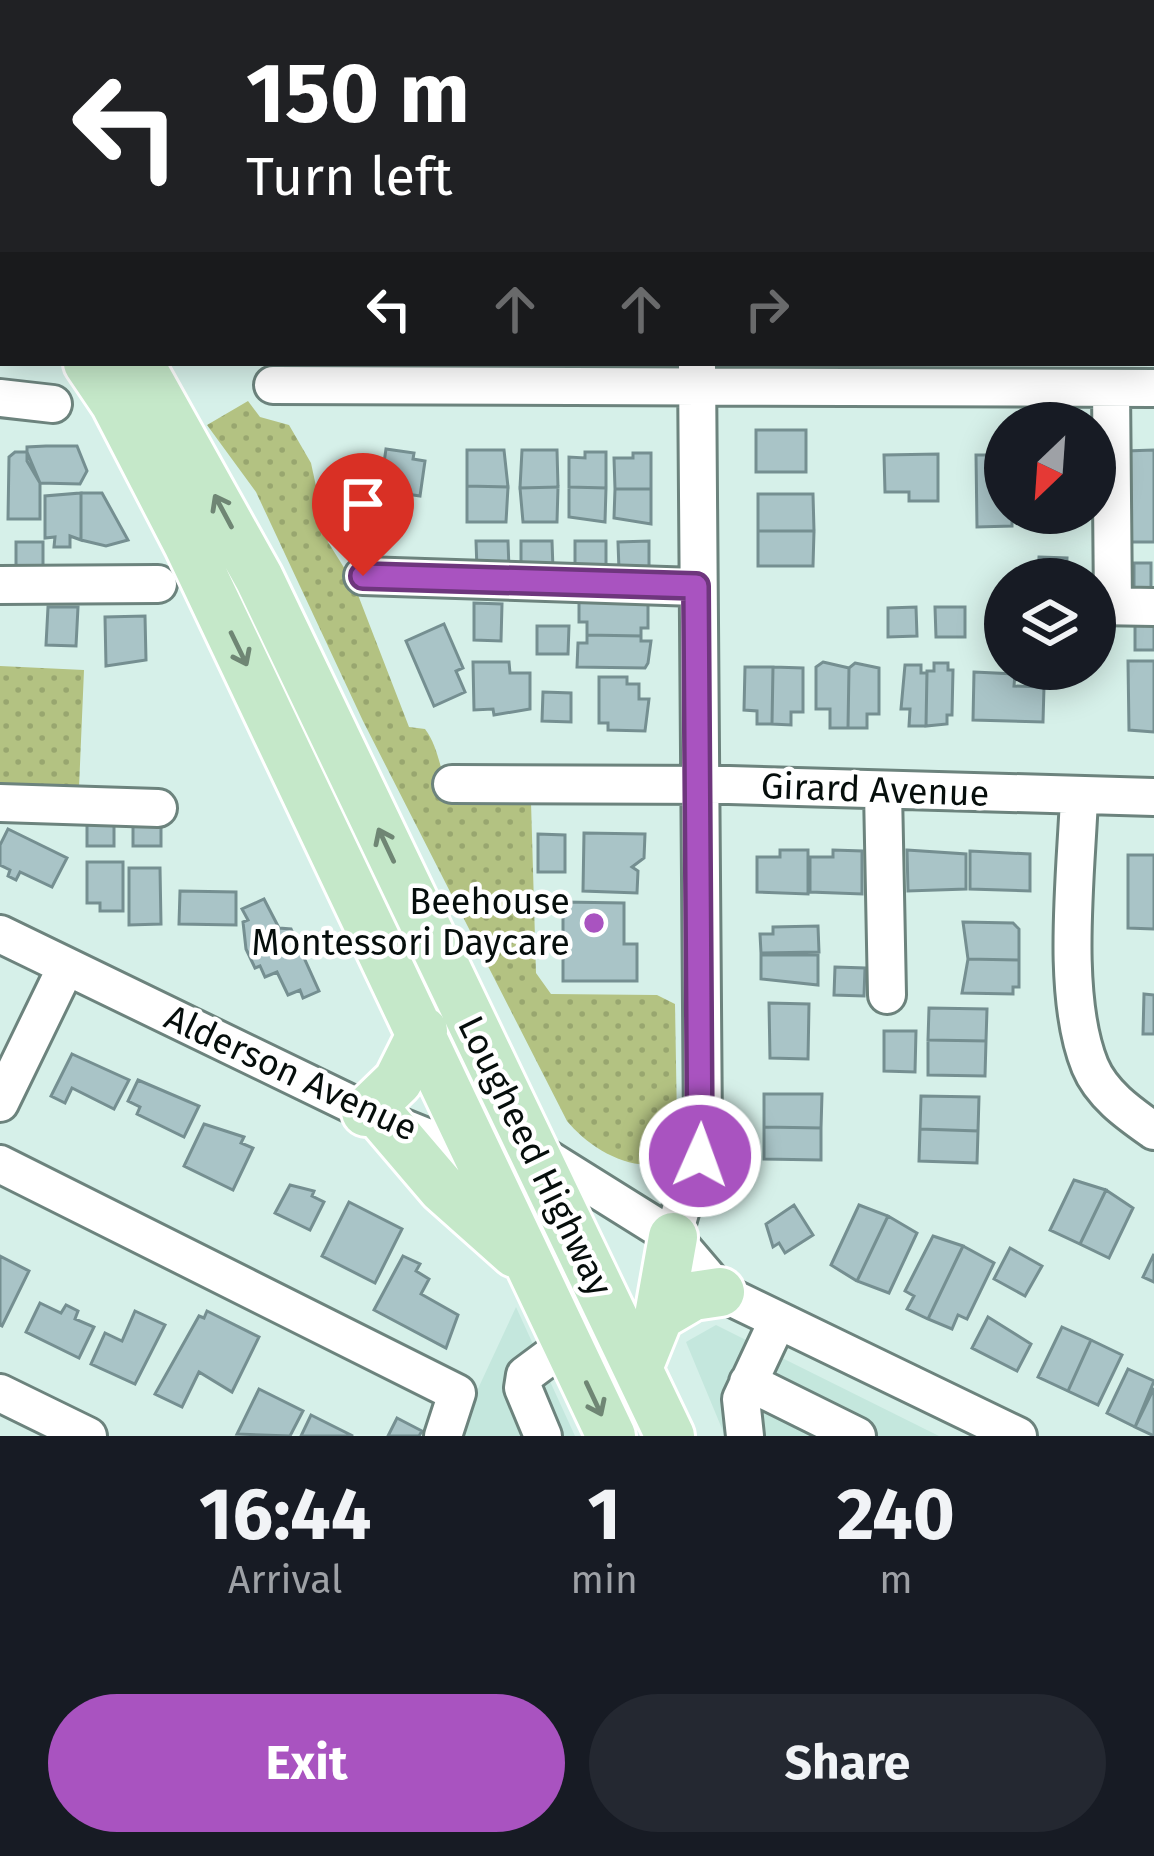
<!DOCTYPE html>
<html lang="en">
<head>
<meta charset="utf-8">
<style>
  :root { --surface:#171b24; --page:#242831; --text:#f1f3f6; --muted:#9ea1a6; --accent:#a953c0 }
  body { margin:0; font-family:"Fira Sans",sans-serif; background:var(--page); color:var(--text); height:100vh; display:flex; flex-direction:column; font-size:45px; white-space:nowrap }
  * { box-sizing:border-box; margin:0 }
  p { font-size:39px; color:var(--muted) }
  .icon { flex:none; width:66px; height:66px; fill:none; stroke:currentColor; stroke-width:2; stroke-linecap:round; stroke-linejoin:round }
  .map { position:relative; height:1436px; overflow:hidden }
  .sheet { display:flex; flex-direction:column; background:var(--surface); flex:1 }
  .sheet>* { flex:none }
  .banner { position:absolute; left:0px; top:0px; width:1155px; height:366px; box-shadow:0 6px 30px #0003; background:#202124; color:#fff; overflow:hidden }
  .needle { width:78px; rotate:205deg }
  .buttons { position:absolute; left:984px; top:402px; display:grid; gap:24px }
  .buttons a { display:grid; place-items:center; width:132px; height:132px; border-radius:50%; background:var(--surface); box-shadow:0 6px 30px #0003; font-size:60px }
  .pin { position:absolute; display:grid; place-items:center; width:102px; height:102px; color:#fff; margin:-123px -51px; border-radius:50% 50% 50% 0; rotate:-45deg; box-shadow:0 0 12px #0007 }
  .pin .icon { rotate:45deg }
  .me { position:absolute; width:132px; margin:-66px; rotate:2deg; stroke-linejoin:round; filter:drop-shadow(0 0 9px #0008) }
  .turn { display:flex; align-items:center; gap:42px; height:252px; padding:0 48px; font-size:54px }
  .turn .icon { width:156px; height:156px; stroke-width:2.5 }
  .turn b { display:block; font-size:84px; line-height:102px }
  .lanes { display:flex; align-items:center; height:114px; padding:0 48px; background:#0003; justify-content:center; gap:60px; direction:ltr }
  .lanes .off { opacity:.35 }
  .eta { display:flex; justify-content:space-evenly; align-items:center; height:204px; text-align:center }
  .eta b { font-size:72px; font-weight:700; line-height:84px }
  .button { display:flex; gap:24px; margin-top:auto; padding:24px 48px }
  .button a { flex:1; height:138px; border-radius:72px; background:var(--accent); color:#fff; font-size:48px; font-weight:700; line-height:138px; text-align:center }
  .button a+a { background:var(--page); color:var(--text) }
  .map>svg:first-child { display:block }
  .built { fill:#c4e7dd }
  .grass { fill:url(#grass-dots) }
  .building { fill:#a9c4c7; stroke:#758f91; stroke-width:3 }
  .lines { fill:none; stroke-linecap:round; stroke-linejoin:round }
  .minor-casing { stroke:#6c837d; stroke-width:42 }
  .major-casing { stroke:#fff; stroke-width:54 }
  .minor { stroke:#fff; stroke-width:36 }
  .major { stroke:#c5e8c9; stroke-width:48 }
  .oneway { stroke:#6f8674 }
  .route-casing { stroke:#6e367d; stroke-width:30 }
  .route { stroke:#a953c0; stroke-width:21 }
  .poi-dot { fill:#a953c0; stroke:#fff; stroke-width:4.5 }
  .labels { text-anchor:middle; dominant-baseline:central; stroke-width:9; stroke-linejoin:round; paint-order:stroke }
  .street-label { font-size:36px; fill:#060e0c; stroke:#fff }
  .poi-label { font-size:36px; fill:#060e0c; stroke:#fff; text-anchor:end }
</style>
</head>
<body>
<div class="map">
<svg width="1154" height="1436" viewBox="0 0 1154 1436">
  <defs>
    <pattern id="grass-dots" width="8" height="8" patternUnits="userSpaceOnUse" patternTransform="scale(3)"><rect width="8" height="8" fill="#b3c282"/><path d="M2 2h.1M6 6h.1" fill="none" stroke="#98a66f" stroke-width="1.8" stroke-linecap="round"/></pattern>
  </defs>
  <rect width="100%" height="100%" fill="#d6f0e9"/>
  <!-- built -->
  <path class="built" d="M 516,1307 L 575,1436 L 455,1436 L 469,1408 Z
    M 716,1325 L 939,1436 L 725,1436 L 686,1342 Z"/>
  <!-- grass -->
  <path class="grass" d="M 248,401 L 260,417 L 289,425 L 311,463 L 328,542 L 353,582 L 409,727 L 425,729 C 442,752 440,781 455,804 L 531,802 L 536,973 L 551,994 L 657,995 L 675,1004 L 677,1122 L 669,1159 C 635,1177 588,1147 567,1121 L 363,721 L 256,492 L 207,425 Z
    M 0,666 L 84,670 L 79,788 L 0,784 Z"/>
  <!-- building -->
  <path class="building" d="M 1152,250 L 1154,250 L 1154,319 L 1152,319 Z
    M 756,430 L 806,430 L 806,472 L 756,472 Z
    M 46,446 L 77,446 L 87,471 L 80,484 L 40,483 L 27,461 L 27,447 Z
    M 386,449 L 414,453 L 413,459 L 425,461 L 420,496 L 380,490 Z
    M 467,450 L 504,450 L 508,487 L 467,486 Z
    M 522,450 L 557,450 L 558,487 L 520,488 Z
    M 1154,450 L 1154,542 L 1127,542 L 1126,451 Z
    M 15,452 L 27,452 L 40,483 L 40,519 L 8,519 L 9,457 Z
    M 585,452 L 606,452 L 606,488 L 569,487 L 569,457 L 585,458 Z
    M 633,453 L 651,453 L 651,489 L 615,489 L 614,458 L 633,458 Z
    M 938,454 L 938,501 L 909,501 L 909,492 L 885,492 L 884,455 Z
    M 976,455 L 1005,455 L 1005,513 L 1012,513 L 1012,526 L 977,527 Z
    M 467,486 L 508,487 L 506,522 L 467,522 Z
    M 558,487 L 557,522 L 523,522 L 520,488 Z
    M 569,487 L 606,488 L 605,522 L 569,517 Z
    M 615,489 L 651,489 L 651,524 L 614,518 Z
    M 81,493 L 81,540 L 70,536 L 70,547 L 54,547 L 55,537 L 45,538 L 45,496 Z
    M 81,493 L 102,493 L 128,540 L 106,546 L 81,540 Z
    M 758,494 L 813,494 L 814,531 L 758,531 Z
    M 1025,513 L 1066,513 L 1066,526 L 1025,526 Z
    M 758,531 L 814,531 L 813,566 L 758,566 Z
    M 476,541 L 508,541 L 509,569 L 477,569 Z
    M 521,541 L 552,541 L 553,569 L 521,569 Z
    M 575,541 L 606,541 L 606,569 L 575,570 Z
    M 649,541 L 649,570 L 619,570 L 618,542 Z
    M 16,542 L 43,542 L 43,569 L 16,569 Z
    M 1039,557 L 1067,558 L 1066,579 L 1038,579 Z
    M 1134,563 L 1151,563 L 1151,590 L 1134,590 Z
    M 579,599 L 642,600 L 648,605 L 648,628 L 641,628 L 641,636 L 587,635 L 587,622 L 579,622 Z
    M 474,603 L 502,604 L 501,641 L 474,640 Z
    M 48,607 L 78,607 L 76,646 L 46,645 Z
    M 916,607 L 917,636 L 888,637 L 888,608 Z
    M 935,607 L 965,607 L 965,637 L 936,637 Z
    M 145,616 L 146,660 L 106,666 L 105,617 Z
    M 1135,621 L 1154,621 L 1154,650 L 1135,650 Z
    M 444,624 L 463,668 L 456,671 L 465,692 L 434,706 L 406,641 Z
    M 537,626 L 569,626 L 568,654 L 537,654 Z
    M 587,635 L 641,636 L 641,641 L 651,641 L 648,663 L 645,668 L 577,667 L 578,643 L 587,643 Z
    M 1128,661 L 1154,661 L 1154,732 L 1129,730 Z
    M 473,662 L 509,662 L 510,673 L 530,673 L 530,709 L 494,715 L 493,709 L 474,710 Z
    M 823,662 L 849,668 L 848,728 L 830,728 L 830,709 L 816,709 L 816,667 Z
    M 855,663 L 879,668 L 879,714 L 867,714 L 867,728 L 848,728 L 849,668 Z
    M 934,663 L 948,663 L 948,670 L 953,670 L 952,715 L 947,715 L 947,724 L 926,726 L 927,671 L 934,671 Z
    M 905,665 L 921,665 L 921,673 L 927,673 L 926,726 L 909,726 L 910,709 L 901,709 Z
    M 745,667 L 773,667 L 772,724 L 757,724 L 757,711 L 744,710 Z
    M 773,667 L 803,668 L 803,712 L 791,712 L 791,725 L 772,724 Z
    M 974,672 L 1015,674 L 1014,686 L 1044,687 L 1043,722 L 973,720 Z
    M 599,677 L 627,677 L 627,684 L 639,684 L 639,699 L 649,699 L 645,731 L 608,730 L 608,723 L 599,723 Z
    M 543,692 L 571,693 L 571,722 L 542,721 Z
    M 133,818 L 161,818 L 161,846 L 133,846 Z
    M 87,819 L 114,819 L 114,846 L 87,846 Z
    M 8,829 L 67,858 L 52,887 L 20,872 L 16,880 L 8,876 L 10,870 L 0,865 L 0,845 Z
    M 584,833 L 645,834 L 644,858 L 632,867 L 638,871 L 637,893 L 583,891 Z
    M 538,834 L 565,835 L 565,872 L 538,872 Z
    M 780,850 L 808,850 L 808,894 L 757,892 L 757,857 L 780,857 Z
    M 833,850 L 862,851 L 862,894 L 810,892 L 810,857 L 833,857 Z
    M 907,850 L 966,854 L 966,889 L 908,891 Z
    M 970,851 L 1030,854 L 1030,891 L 970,889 Z
    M 1128,855 L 1154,855 L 1154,929 L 1128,928 Z
    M 87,862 L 123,862 L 123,911 L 100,911 L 100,903 L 87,903 Z
    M 129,868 L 160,868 L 161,924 L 129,925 Z
    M 180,891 L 236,892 L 236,925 L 179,924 Z
    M 264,899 L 279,928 L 291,929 L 319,991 L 303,998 L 300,990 L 288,995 L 277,972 L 265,977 L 260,966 L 255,968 L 246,949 L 243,922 L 248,920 L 242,909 Z
    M 563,902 L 624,903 L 624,944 L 637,944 L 637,981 L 563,981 Z
    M 963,922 L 1013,923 L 1019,929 L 1019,960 L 968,959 Z
    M 818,926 L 819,952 L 761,953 L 760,934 L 773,934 L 773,927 Z
    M 761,955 L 818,955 L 818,985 L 761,979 Z
    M 968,959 L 1019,960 L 1019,987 L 1013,987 L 1013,994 L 962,993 Z
    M 835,967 L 865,968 L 864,996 L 834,995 Z
    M 1144,994 L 1154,995 L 1154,1034 L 1143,1034 Z
    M 769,1003 L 809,1004 L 808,1059 L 770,1058 Z
    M 929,1008 L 987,1009 L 986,1041 L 928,1040 Z
    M 884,1031 L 916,1031 L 915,1072 L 884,1071 Z
    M 928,1040 L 986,1041 L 985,1076 L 928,1075 Z
    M 72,1054 L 129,1080 L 114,1109 L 72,1088 L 65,1103 L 51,1096 Z
    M 138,1080 L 199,1106 L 184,1137 L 137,1114 L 140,1107 L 128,1101 Z
    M 764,1094 L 822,1094 L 821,1128 L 764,1127 Z
    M 921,1096 L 979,1097 L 978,1131 L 920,1129 Z
    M 204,1124 L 244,1137 L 241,1143 L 253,1148 L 233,1190 L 184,1166 Z
    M 764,1127 L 821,1128 L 821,1160 L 764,1159 Z
    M 920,1129 L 978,1131 L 977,1163 L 919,1161 Z
    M 1074,1180 L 1106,1190 L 1080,1244 L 1050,1230 Z
    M 290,1185 L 314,1191 L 312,1196 L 324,1202 L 310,1230 L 275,1213 Z
    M 1106,1190 L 1133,1208 L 1109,1258 L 1080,1244 Z
    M 349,1202 L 402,1229 L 375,1283 L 322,1256 Z
    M 794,1205 L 813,1235 L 785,1253 L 779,1243 L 773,1247 L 766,1224 Z
    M 859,1205 L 888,1216 L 857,1281 L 831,1265 Z
    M 888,1216 L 917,1233 L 889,1293 L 857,1281 Z
    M 933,1236 L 963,1246 L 928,1319 L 907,1309 L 914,1296 L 905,1291 Z
    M 963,1246 L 994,1263 L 967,1319 L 958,1315 L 952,1329 L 928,1319 Z
    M 1010,1248 L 1042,1266 L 1025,1296 L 994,1279 Z
    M 1154,1254 L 1154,1282 L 1143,1277 Z
    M 0,1256 L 29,1271 L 2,1326 L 0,1325 Z
    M 403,1256 L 420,1264 L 416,1271 L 429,1279 L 421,1294 L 458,1315 L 446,1348 L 374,1310 Z
    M 40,1303 L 61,1313 L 66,1305 L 78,1311 L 75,1319 L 94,1327 L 79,1358 L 26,1332 Z
    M 135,1311 L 165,1325 L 135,1384 L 91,1364 L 105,1333 L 122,1341 Z
    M 207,1311 L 259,1337 L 232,1392 L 199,1372 L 182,1407 L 155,1394 L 199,1316 L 204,1318 Z
    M 988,1317 L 1031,1344 L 1017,1371 L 972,1348 Z
    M 1062,1327 L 1091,1340 L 1068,1391 L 1038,1377 Z
    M 1091,1340 L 1122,1355 L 1098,1405 L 1068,1391 Z
    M 1128,1369 L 1154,1381 L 1135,1427 L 1107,1413 Z
    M 1154,1388 L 1154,1436 L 1135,1427 Z
    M 259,1389 L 303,1411 L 290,1436 L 237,1434 Z
    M 311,1415 L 353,1436 L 301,1436 Z
    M 397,1418 L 422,1431 L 419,1436 L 388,1436 Z"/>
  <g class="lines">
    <defs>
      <path id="minor" d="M 692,0 L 692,3
        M 273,385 L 1154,388
        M 1111,388 L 1113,606
        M 0,398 L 53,404
        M 363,576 L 696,587
        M 0,585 L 158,584
        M 1095,606 L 1154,607
        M 452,784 L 729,785 L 1154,797
        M 883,791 L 887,995
        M 1079,798 C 1076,874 1061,995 1090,1066 C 1102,1095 1130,1114 1154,1131
        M 0,803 L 158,808
        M 0,934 L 384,1120 L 426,1137 L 529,1147 L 673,1237 L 720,1292 L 1018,1436
        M 0,1103 L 66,967
        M 0,1164 L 457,1393 L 443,1436
        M 673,1237 L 703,1133 L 697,367
        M 748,1382 L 857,1436
        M 0,1393 L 88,1436
        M 543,1436 L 523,1388 L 525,1375 L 568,1343
        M 745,1436 L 741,1399 L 778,1320"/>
      <path id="major" d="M 0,146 L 3,151
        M 0,232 L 3,236
        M 88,363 L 115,403 L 188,544 L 611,1436
        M 139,363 L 259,578 L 670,1436
        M 366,1112 L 398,1081 L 423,1031
        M 384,1120 L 442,1188 L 515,1253
        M 659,1316 L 693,1296 L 720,1292
        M 638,1368 L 659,1316 L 673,1237"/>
    </defs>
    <!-- minor casing -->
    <use href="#minor" class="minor-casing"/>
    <!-- major casing -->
    <use href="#major" class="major-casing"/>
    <!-- minor -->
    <use href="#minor" class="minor"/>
    <!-- major -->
    <use href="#major" class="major"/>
  </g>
  <!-- one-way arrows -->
  <defs><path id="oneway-shaft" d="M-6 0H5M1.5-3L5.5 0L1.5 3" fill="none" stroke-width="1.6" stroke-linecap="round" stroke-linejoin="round" transform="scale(3)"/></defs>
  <g class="oneway">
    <use href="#oneway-shaft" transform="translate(223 511) rotate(-118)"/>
    <use href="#oneway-shaft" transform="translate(239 649) rotate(64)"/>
    <use href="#oneway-shaft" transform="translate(386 845) rotate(-115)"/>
    <use href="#oneway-shaft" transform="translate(594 1399) rotate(65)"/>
  </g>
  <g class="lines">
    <defs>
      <path id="route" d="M 363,576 L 696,586 L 700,1156"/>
    </defs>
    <!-- route casing -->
    <use href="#route" class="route-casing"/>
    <!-- route -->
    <use href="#route" class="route"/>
  </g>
  <!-- markers -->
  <circle class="poi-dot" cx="594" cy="923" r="12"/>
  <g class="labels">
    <!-- street labels -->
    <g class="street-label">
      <text transform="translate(875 790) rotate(2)">Girard Avenue</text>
      <text transform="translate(291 1073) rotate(25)">Alderson Avenue</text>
      <text transform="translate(535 1156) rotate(64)">Lougheed Highway</text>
    </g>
    <!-- poi labels -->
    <g class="poi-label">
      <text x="570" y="902">Beehouse<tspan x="570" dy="41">Montessori Daycare</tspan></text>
    </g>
  </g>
</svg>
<div class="buttons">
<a><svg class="needle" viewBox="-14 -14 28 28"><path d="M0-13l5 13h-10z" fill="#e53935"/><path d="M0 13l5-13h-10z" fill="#9ea1a6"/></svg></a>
<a><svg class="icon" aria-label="layers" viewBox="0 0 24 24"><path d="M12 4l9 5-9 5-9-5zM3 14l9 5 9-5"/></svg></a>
</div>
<div class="pin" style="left:363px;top:576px;background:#d93025"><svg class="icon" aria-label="arrive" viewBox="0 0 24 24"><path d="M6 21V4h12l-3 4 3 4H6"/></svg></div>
<svg class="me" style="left:700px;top:1156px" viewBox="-20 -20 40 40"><circle r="17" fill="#a953c0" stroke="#fff" stroke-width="3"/><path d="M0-11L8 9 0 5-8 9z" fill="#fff"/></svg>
<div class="banner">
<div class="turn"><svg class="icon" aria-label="left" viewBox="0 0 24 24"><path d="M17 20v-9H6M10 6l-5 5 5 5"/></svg><div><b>150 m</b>Turn left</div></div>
<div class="lanes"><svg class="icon" aria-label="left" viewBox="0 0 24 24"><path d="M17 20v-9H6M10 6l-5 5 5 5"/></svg><svg class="icon off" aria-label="ahead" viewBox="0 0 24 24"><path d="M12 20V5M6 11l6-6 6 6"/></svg><svg class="icon off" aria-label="ahead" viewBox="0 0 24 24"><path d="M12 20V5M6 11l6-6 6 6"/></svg><svg class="icon off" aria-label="right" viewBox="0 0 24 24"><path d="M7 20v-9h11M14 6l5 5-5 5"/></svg></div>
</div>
</div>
<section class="sheet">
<div class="eta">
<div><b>16:44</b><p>Arrival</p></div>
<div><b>1</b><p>min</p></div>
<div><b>240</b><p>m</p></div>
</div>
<div class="button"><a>Exit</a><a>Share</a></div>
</section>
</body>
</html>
